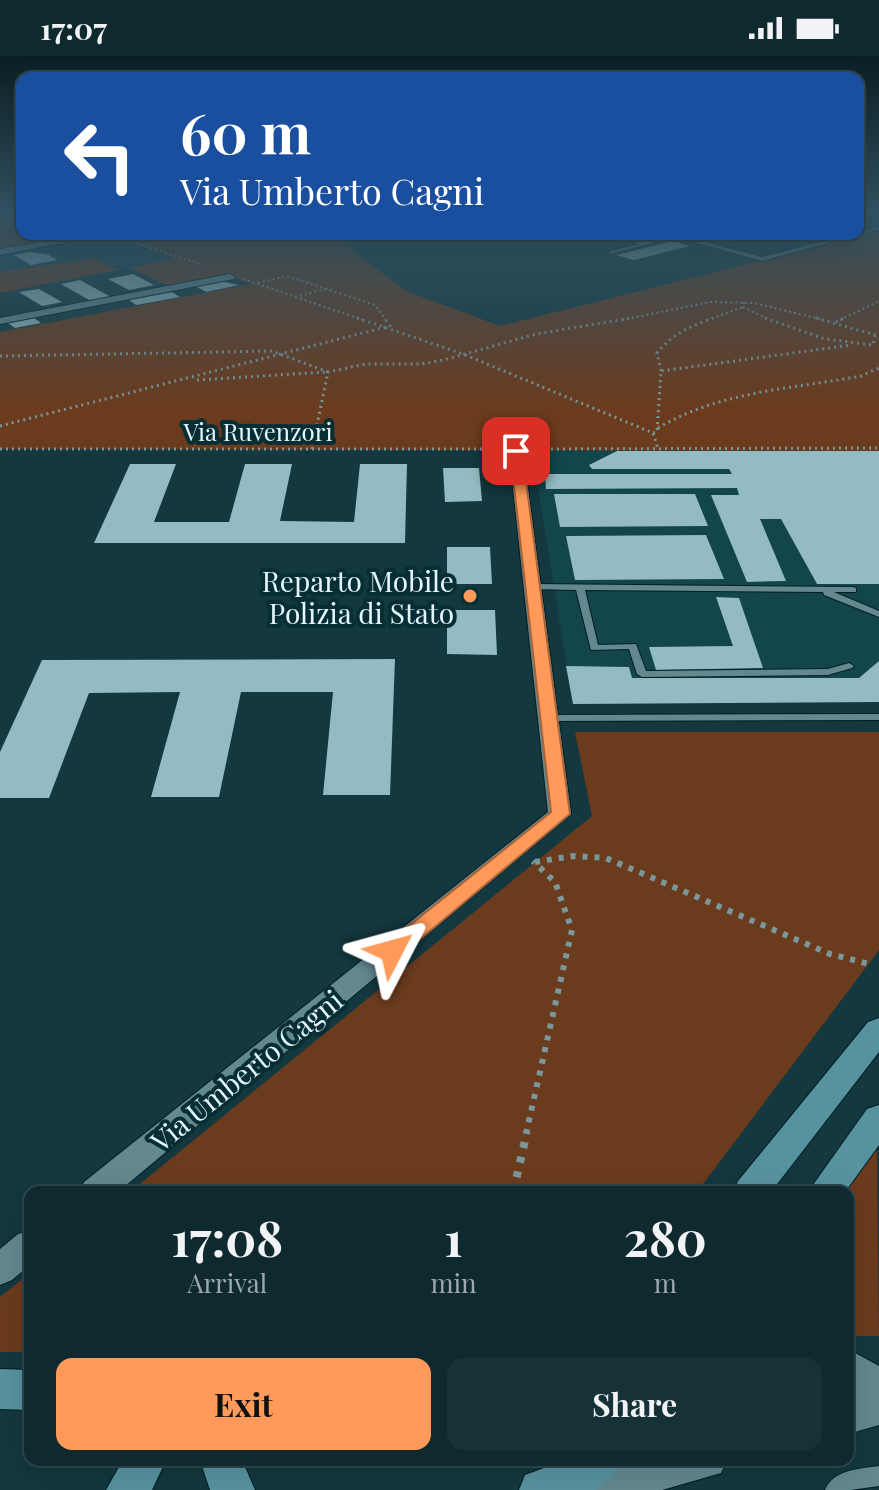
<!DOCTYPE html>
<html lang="en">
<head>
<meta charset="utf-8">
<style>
  :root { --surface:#0e2a2f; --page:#173237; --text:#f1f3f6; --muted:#9ba7aa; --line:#2e464b; --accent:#ff9a5b }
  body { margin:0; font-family:"Playfair Display",serif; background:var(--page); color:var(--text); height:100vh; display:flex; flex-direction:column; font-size:30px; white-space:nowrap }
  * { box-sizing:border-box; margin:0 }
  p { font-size:26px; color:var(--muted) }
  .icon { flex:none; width:44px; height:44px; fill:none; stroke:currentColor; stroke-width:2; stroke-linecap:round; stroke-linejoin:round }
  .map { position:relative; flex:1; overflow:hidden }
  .sheet { position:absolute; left:24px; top:1130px; width:830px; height:280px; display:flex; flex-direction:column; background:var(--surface); border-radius:16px; box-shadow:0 8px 32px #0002,0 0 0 2px var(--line) }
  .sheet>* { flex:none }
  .hud { position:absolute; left:16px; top:16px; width:848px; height:168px; border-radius:16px; box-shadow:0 8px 32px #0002,0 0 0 2px var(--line); background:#1a4fa0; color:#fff; overflow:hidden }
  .pin { position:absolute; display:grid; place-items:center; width:68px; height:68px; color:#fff; margin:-34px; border-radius:16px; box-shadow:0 4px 12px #0006 }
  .me { position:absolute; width:88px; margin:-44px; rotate:51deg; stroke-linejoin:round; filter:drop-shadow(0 0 6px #0008) }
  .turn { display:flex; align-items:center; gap:28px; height:168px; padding:0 32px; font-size:36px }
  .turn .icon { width:104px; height:104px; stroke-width:2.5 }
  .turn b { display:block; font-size:56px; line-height:68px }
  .eta { display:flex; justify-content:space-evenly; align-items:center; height:136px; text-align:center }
  .eta b { font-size:48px; font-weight:700; line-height:56px }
  .primary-button { display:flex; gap:16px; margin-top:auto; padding:16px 32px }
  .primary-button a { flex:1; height:92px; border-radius:16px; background:var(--accent); color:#111; font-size:32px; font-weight:700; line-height:92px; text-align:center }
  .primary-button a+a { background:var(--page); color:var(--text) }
  .status { display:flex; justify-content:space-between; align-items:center; height:56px; padding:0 40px; background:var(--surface); direction:ltr }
  .status svg { height:22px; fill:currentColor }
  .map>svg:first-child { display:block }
  .built { fill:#13454d }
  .green { fill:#6b3b1d }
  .building { fill:#94bbc3 }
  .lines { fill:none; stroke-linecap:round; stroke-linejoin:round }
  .lane-casing { stroke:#031e23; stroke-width:2 }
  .street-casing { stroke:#031e23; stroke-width:2 }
  .secondary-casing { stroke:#031e23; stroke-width:2 }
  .path-far3 { stroke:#7a979c; stroke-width:2; stroke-dasharray:2 3; stroke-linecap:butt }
  .path-far2 { stroke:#7a979c; stroke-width:3; stroke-dasharray:2 4; stroke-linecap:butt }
  .path-far1 { stroke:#7a979c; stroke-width:6; stroke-dasharray:5 7; stroke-linecap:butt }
  .path { stroke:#7a979c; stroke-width:8; stroke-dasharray:6 9; stroke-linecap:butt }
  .lane { fill:#638890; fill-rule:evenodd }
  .street { fill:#638890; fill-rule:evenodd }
  .secondary { fill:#57939f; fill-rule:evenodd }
  .route { fill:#ff9a5b; stroke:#a6643b; stroke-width:2 }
  .poi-dot { fill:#ff9a5b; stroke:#072e34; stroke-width:3 }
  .labels { text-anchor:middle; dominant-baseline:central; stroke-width:8; stroke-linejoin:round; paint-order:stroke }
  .far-street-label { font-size:24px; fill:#e3f7fb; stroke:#072e34 }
  .poi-label { font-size:28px; fill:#e3f7fb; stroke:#072e34; text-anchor:end }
  .street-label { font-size:28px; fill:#e3f7fb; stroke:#072e34 }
</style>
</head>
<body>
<div class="status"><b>17:07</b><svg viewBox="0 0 49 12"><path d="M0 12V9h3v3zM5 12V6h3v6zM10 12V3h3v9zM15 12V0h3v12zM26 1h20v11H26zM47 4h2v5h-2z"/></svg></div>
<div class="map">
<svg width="879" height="1434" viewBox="0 0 879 1434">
  <rect width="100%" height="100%" fill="#13383f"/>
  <!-- built -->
  <path class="built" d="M 105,178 L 175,202 L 118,214 L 94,202 L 4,216 L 0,214 L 0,197 Z
    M 532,395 L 879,395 L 879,646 L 573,648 Z"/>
  <!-- green -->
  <path class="green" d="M 0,155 L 22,155 L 22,178 L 89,178 L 0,195 Z
    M 879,175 L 879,395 L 0,393 L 0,276 L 251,228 L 227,219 L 169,230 L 130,212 L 173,202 L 119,182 L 144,178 L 331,178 L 406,235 L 500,270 Z
    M 95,202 L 118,214 L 0,237 L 0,216 Z
    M 575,676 L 879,676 L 879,894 L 697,1136 L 130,1136 L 592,760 Z
    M 877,1089 L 879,1280 L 848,1280 L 846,1136 L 855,1117 Z
    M 30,1217 L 30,1296 L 0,1296 L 0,1241 Z"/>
  <!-- building -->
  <path class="building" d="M 673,185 L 690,190 L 634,204 L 616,199 Z
    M 28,196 L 47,198 L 57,204 L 31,209 L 14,199 Z
    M 133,218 L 154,229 L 129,234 L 108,223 Z
    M 80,224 L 111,241 L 91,245 L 61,228 Z
    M 220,225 L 239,229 L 206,236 L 195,230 Z
    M 39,233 L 62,246 L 42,250 L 19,236 Z
    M 172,236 L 180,241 L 136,249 L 129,244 Z
    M 34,262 L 41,267 L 15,272 L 8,267 Z
    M 617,395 L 879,395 L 879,528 L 817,528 L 781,463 L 760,463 L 786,525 L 747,526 L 711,439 L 739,439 L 737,432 L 546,433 L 545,418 L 732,418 L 729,413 L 592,413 L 589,409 Z
    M 130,408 L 176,408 L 154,466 L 229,466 L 245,408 L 292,408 L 280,465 L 354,466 L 360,408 L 407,408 L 405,487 L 94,487 Z
    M 443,412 L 479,412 L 482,445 L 445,446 Z
    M 554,438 L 695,438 L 708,470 L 560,471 Z
    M 706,479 L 724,523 L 575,524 L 566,480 Z
    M 447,491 L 490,491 L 492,528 L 447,528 Z
    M 716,541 L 739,542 L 763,612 L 656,614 L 649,591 L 733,590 Z
    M 447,554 L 495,554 L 497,599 L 447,598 Z
    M 395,603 L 390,739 L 323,739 L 333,636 L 241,636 L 219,741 L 151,741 L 180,636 L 89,637 L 49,742 L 0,742 L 0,696 L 42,604 Z
    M 879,605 L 879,646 L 573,648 L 566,610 L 629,611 L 632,622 L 859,622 Z"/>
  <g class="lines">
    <defs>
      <path id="lane" d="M 879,171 L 879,173 L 762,205 L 665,178 L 673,178 L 762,201 L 851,178 L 858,178 L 858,176 Z
        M 611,178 L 618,178 L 645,186 L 662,183 L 664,184 L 611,198 L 609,195 L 640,188 Z
        M 533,528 L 853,531 L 856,532 L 856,536 L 834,536 L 879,555 L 879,561 L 824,539 L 823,536 L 585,534 L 598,589 L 636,588 L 646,615 L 828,613 L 849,607 L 854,610 L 852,612 L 828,619 L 642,621 L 637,618 L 629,593 L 591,594 L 576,534 L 530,533 L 530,529 Z
        M 879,658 L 879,664 L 549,665 L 544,662 L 549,659 Z
        M 879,1410 L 879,1430 L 850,1434 L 825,1434 C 834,1413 859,1413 879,1410 Z"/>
      <path id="street" d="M 87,178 L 109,178 L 0,199 L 0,193 Z
        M 230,218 L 235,221 L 234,223 L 0,268 L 0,262 Z
        M 516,391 L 523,395 L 571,758 L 118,1136 L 79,1136 L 84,1126 L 548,756 L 509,395 Z
        M 30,1174 L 30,1209 L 12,1224 L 0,1229 L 0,1193 L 18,1178 Z
        M 848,1293 L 879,1310 L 879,1369 L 848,1378 Z
        M 628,1404 L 727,1404 L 721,1417 L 662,1434 L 563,1434 L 568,1420 Z"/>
      <path id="secondary" d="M 879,962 L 879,996 L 771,1136 L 733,1136 L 738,1125 L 868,966 Z
        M 879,1049 L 879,1089 L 845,1136 L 808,1136 L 867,1053 Z
        M 0,1313 L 30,1314 L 30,1354 L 0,1353 Z
        M 123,1404 L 166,1404 L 152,1434 L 106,1434 Z
        M 200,1404 L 242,1404 L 255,1434 L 210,1434 Z
        M 566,1404 L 620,1404 L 614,1419 L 595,1434 L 519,1434 L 525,1419 Z"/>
    </defs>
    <!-- lane casing -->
    <use href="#lane" class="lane-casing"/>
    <!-- street casing -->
    <use href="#street" class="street-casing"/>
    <!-- secondary casing -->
    <use href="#secondary" class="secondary-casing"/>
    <!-- path-far3 -->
    <path class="path-far3" d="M 0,158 L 22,160
      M 0,163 L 22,173
      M 0,173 L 9,173
      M 117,181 L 203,209
      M 243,223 L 363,264
      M 258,227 L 287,220 L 375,249 L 386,264
      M 300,240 L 325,233
      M 744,246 L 743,251 L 770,264
      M 622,264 L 710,246 L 754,247 L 824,264
      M 707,264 L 743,251
      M 840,264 L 879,245"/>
    <!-- path-far2 -->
    <path class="path-far2" d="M 357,262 L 463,298 L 653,377 L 658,393
      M 765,262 L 825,283 L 873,289 L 875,280
      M 816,262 L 879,280
      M 836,266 L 844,262
      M 0,300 L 272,295 L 328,316
      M 661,315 L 657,297 C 672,278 691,270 713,262
      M 197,324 L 327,316
      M 0,370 L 390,270 L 384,262
      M 658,372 C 720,335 792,333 861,320 L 879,312
      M 653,377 L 657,376 L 661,315 L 852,289
      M 0,393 L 499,393
      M 312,393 L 328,316 L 366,308 L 421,308 L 444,304 L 536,278 L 632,262
      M 533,393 L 879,392"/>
    <!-- path-far1 -->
    <path class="path-far1" d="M 535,806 L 573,800 L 606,802 L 830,898 L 873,909
      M 526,1078 L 572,874 L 555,826 L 533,805"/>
    <!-- path -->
    <path class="path" d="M 518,1136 L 516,1124 L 527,1076"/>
    <!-- lane -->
    <use href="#lane" class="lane"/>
    <!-- street -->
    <use href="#street" class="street"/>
    <!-- secondary -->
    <use href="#secondary" class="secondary"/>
  </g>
  <!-- sky -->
  <linearGradient id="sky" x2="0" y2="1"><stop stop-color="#0a1f23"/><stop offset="0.44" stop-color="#335363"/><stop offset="1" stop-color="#335363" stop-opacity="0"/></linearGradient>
  <rect width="879" height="356" fill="url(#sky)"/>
  <!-- route -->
  <path class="route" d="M 516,392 L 522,395 L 570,758 L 400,900 L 385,900 L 382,895 L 385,889 L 551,756 L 510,395 Z"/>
  <!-- markers -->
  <circle class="poi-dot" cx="470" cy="540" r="8"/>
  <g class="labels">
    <!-- far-street labels -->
    <g class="far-street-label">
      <text x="258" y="375">Via Ruvenzori</text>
    </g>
    <!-- poi labels -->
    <g class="poi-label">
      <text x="454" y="524">Reparto Mobile<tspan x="454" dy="32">Polizia di Stato</tspan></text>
    </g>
    <!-- street labels -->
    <g class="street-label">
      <text transform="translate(246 1014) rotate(-39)">Via Umberto Cagni</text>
    </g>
  </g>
</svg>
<div class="pin" style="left:516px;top:395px;background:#d93025"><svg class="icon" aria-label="arrive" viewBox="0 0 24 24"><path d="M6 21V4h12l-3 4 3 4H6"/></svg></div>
<svg class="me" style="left:392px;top:895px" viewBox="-20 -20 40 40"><path d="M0-17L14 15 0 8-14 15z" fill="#ff9a5b" stroke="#fff" stroke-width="4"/></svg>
<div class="hud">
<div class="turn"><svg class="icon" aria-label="left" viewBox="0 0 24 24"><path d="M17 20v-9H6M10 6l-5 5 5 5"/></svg><div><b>60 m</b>Via Umberto Cagni</div></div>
</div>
<section class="sheet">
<div class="eta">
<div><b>17:08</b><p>Arrival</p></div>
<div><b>1</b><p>min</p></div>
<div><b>280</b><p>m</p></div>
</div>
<div class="primary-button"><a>Exit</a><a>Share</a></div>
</section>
</div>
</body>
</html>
